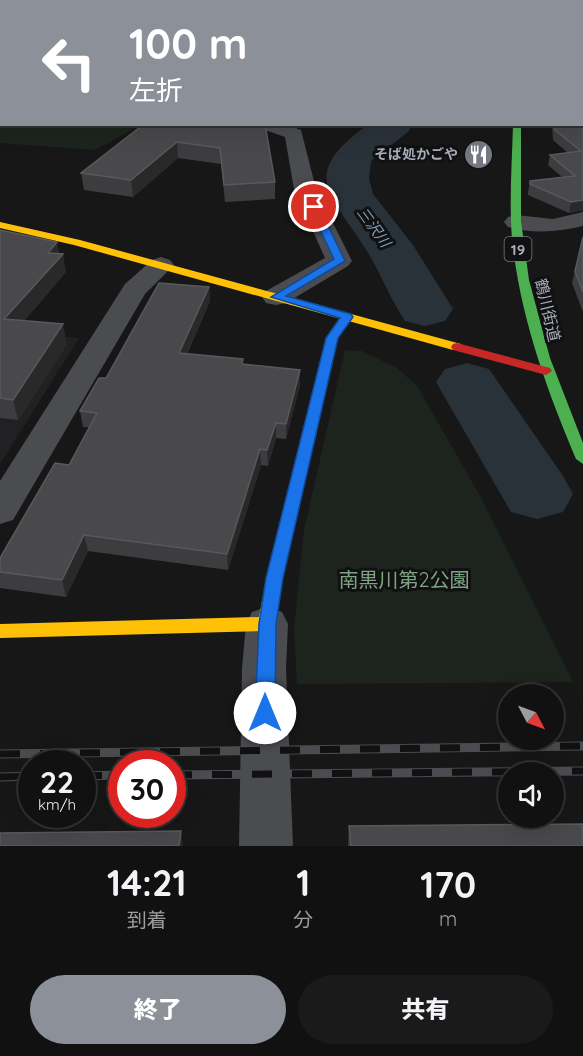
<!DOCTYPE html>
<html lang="ja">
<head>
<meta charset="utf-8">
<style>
  :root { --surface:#111; --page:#1a1a1a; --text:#f1f3f6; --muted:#9c9d9f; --line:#303131; --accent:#8c9099 }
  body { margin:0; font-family:Quicksand,"Noto Sans JP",sans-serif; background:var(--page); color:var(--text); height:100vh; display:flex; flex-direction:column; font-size:22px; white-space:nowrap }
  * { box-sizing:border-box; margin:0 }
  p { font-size:20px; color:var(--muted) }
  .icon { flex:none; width:33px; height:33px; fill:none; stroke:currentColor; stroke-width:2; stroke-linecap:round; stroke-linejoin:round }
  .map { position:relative; height:846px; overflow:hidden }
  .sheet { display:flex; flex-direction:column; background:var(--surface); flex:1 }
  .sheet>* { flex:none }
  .hud { position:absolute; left:0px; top:0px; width:584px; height:126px; box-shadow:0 6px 24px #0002,0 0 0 2px var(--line); background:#8c9099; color:#fff; overflow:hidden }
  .needle { width:39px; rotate:131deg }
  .fabs { position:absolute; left:498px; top:684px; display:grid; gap:12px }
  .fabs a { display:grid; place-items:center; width:66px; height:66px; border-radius:50%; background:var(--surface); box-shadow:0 6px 24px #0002,0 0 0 2px var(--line); font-size:30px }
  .speed { position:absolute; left:18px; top:750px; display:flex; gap:12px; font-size:30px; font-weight:700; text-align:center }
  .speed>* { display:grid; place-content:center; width:78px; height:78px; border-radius:50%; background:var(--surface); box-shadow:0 6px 24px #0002,0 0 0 2px var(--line); line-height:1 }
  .speed small { font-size:15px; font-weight:400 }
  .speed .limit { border:9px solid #d22; background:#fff; color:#111 }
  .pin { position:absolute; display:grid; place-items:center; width:51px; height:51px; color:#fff; margin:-26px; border:3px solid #fff; border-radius:50%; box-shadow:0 2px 6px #0007 }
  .me { position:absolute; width:66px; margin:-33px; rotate:0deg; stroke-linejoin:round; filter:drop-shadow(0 0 4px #0008) }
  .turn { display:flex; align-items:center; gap:21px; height:126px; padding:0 30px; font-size:27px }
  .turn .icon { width:78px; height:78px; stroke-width:2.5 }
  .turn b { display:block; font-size:42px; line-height:51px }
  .eta { display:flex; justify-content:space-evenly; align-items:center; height:102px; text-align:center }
  .eta b { font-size:36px; font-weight:800; line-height:42px }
  .cta { display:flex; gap:12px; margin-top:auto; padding:12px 30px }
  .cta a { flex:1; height:69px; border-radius:36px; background:var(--accent); color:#fff; font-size:24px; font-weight:800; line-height:69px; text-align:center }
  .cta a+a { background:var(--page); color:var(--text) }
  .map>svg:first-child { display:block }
  .built { fill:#212123 }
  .green { fill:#1d241e }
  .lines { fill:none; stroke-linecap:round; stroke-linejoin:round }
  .river { fill:#2a3239; fill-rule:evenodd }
  .street { fill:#4b4c50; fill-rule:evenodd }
  .fast { fill:#4caf50; fill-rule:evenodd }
  .slow { fill:#ffc107; fill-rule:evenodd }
  .jam { fill:#c62828; fill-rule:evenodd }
  .rail-casing { stroke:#4b4c4f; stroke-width:9 }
  .rail { stroke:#111113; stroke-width:7; stroke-dasharray:20; stroke-linecap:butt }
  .wall { fill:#3d3d3f }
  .shaded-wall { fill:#29292a }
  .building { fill:#49494c; stroke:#58595d; stroke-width:1.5 }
  .route { fill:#1a73e8; stroke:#114b97; stroke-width:1.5 }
  .labels { text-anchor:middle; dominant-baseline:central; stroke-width:6; stroke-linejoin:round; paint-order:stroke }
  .far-poi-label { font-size:14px; font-weight:bold; fill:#a8adb8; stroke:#111113; text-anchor:end }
  .far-water-label { font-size:15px; font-style:italic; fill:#7f9bb3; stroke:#111113 }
  .shield { fill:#111113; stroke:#7b7e86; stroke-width:1.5 }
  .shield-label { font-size:15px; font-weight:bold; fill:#a8adb8 }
  .street-label { font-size:16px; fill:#a8adb8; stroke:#111113 }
  .near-park-label { font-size:20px; fill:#7fa381; stroke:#111113 }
</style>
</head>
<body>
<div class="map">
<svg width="583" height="846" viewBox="0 0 583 846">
  <rect width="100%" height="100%" fill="#171717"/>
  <!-- built -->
  <path class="built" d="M 0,287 L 1,330 L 79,338 L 0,464 Z"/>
  <!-- green -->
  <path class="green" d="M 1,91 L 2,124 L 141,125 L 95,150 L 0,143 Z
    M 345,350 L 362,351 L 397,368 L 417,386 L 479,494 L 573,682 L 297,684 L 294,629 L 304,530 Z"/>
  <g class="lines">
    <!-- river -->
    <path class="river" d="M 512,0 L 541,0 L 511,2 Z
      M 369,124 L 413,124 L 408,132 L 373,159 L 371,162 L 369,178 L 373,194 L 413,245 L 453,309 L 445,321 L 425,326 L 405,321 C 391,300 382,277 370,256 C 334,196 294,177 369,124 Z
      M 467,363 L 489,369 L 563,476 L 573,494 L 563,512 L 537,519 L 511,512 L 436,382 L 445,369 Z"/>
    <!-- street -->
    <path class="street" d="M 257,124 L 285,124 L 301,130 L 316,189 L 352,261 L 348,266 L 286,303 L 276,305 L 266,303 L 262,297 L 266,291 L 325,258 L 294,189 L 285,137 L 259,128 Z
      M 583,212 L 583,226 C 556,232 535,234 508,227 L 504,222 L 508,217 L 516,215 L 553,219 Z
      M 161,257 L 170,260 L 174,265 L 145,294 L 13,520 L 0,524 L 0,481 L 125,284 L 152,260 Z
      M 267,607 L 282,612 L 288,624 L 286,668 L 293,846 L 239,846 L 242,668 L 246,624 L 252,612 Z"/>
    <!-- fast -->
    <path class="fast" d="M 430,0 L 439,2 L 432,2 Z
      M 513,124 L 521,124 L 521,221 L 529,280 L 550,358 L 583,443 L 583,464 L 576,459 C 546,388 520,316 512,239 C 509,201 512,163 513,124 Z
      M 347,314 L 353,317 L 338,338 L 281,585 L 279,590 L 273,591 L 267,590 L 265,585 L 326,338 L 343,315 Z"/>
    <!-- slow -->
    <path class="slow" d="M 0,222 L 80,240 L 461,344 L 463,347 L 461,350 L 453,350 L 74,245 L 0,228 Z
      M 273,579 L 279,580 L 281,585 L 276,624 L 273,629 L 267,631 L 0,638 L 0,624 L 259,617 L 265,585 L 267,580 Z"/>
    <!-- jam -->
    <path class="jam" d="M 582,51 L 583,51 L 583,55 L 582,55 Z
      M 457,343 L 550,368 L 552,371 L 546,375 L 453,350 L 451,347 L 453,344 Z"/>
    <defs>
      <path id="rail" d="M 0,754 L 583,746
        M 172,775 L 583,771
        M 82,776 L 122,775
        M 0,777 L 32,776"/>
    </defs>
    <!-- rail casing -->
    <use href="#rail" class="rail-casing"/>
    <!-- rail -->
    <use href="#rail" class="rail"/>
  </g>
  <!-- wall -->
  <path class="wall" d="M 582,76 L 583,78 L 583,210 L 569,213 L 528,195 L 528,192 L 530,181 L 562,177 L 548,165 L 550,155 L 568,153 L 553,140 L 552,124 L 582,124 Z
    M 144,124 L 265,124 L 275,182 L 275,199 L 225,202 L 221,164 L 178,158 L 133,197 L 84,190 L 81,173 Z
    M 0,230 L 57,242 L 59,254 L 66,272 L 24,321 L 67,344 L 18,420 L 0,418 Z
    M 583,237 L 583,312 L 572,283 Z
    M 209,287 L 210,301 L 187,354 L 243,364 L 300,385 L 286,439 L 276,438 L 268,466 L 261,465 L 228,570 L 88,551 L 66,597 L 0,588 L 0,572 L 69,465 L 89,427 L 83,427 L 80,411 L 106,378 Z
    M 349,826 L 583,846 L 348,846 Z"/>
  <!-- shaded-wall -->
  <path class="shaded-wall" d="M 177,142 L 178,158 L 133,197 L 131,180 Z
    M 583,200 L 583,210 L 569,213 L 571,202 Z
    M 57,242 L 60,257 L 63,254 L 66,272 L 9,338 L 4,319 L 48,253 Z
    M 209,287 L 210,301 L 180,368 L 179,353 Z
    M 63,324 L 67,344 L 18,420 L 13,400 Z
    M 300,370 L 300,385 L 286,439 L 286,424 Z
    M 276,423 L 276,438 L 268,466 L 267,450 Z
    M 260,449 L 261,465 L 228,570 L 227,554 Z
    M 84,535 L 88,551 L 66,597 L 62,580 Z
    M 181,831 L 183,846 L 179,846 Z"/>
  <!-- building -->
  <path class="building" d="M 582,76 L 583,78 L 583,92 L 582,91 Z
    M 583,95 L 583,200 L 571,202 L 530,184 L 530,181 L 575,176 L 550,155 L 581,151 L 555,130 L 554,124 L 582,124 L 582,96 Z
    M 144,124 L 265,124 L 275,182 L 224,185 L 220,148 L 177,142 L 131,180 L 81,173 Z
    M 0,230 L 57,242 L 48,253 L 63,254 L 4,319 L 63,324 L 13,400 L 0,398 Z
    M 583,237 L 583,292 L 575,271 Z
    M 159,283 L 209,287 L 179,353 L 243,359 L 242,364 L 300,370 L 286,424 L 276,423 L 267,450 L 260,449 L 227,554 L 84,535 L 62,580 L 0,572 L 0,558 L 55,463 L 69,465 L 97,413 L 80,411 L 99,378 L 106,378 Z
    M 583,824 L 583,846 L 351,846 L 349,826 Z
    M 181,831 L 179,846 L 0,846 L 0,833 Z"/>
  <!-- route -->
  <path class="route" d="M 314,204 L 319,207 L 345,261 L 286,296 L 351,314 L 353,317 L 338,338 L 283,578 L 276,624 L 275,713 L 272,719 L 265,721 L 258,719 L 255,713 L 259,624 L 266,578 L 326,338 L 340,318 L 271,297 L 334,259 L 309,207 Z"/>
  <!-- icons -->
  <defs>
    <symbol id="restaurant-disc" viewBox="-11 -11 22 22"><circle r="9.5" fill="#757880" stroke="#111113"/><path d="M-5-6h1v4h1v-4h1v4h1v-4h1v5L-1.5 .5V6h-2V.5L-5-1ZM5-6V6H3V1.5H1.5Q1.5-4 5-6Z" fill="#fff"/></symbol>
  </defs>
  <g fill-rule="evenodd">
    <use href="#restaurant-disc" x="462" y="138" width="33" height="33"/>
  </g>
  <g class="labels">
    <!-- far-poi labels -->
    <g class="far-poi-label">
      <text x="458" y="154">そば処かごや</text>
    </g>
    <!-- far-water labels -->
    <g class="far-water-label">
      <text transform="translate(374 227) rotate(54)">三沢川</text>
    </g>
    <!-- shield labels -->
    <rect class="shield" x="504.5" y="237" width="27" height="24" rx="4.5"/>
    <g class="shield-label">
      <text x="518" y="249">19</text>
    </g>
    <!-- street labels -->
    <g class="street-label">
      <text transform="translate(548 310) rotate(77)">鶴川街道</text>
    </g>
    <!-- near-park labels -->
    <g class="near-park-label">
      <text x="404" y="579">南黒川第2公園</text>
    </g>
  </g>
</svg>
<div class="fabs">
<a><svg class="needle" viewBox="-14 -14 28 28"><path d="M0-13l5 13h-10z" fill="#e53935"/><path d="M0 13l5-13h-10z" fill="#9c9d9f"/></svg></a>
<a><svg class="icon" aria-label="sound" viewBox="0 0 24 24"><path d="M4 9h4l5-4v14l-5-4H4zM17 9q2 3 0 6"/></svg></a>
</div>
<div class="speed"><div>22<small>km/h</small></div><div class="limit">30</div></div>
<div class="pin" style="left:314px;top:207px;background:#d93025"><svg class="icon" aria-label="arrive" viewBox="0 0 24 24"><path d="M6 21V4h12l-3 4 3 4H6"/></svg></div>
<svg class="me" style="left:265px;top:713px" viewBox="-20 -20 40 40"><circle r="19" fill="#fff"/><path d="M0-13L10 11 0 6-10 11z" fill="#1a73e8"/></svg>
<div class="hud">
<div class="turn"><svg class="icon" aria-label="left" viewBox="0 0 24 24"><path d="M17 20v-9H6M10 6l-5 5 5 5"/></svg><div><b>100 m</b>左折</div></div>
</div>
</div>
<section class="sheet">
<div class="eta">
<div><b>14:21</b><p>到着</p></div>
<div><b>1</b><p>分</p></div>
<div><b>170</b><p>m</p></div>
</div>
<div class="cta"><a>終了</a><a>共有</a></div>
</section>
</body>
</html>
